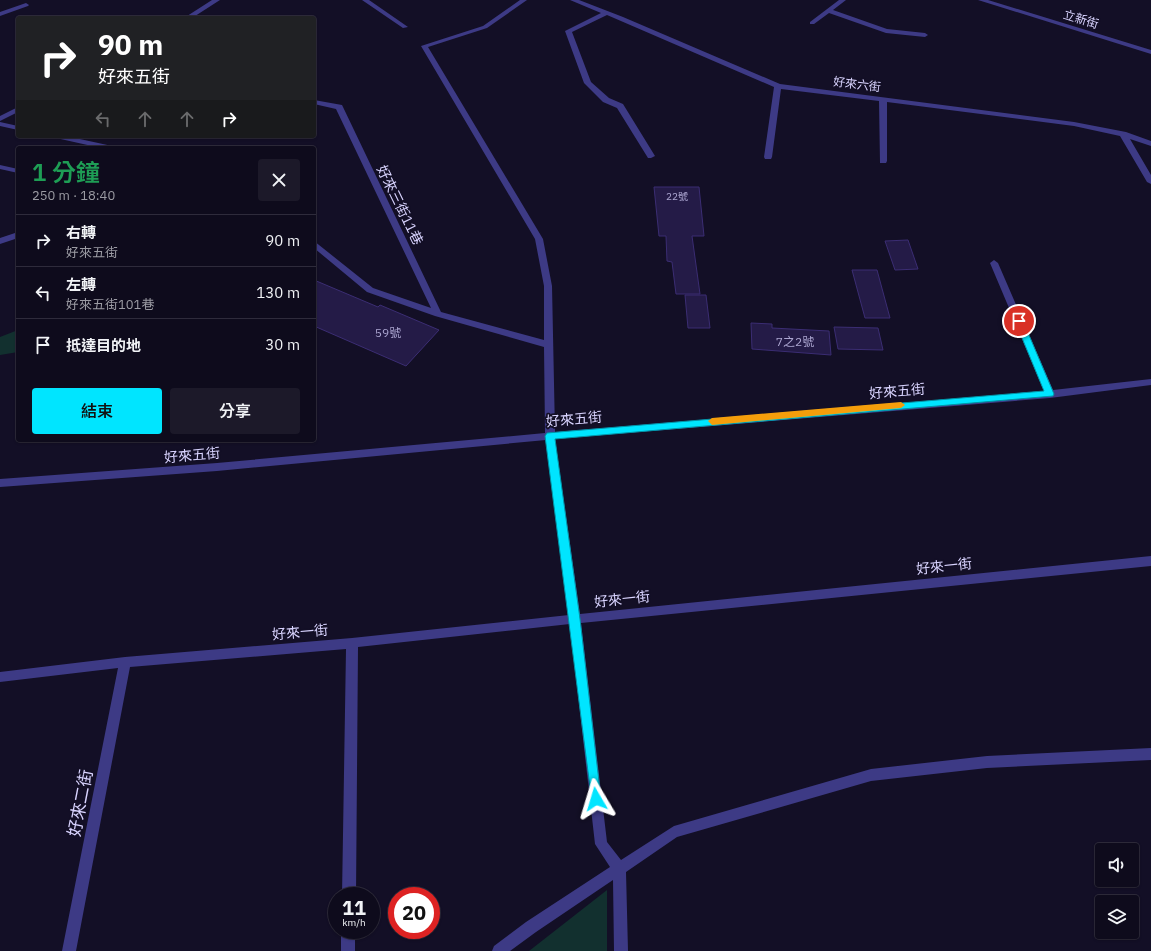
<!DOCTYPE html>
<html lang="zh-TW">
<head>
<meta charset="utf-8">
<style>
  :root { --surface:#0e0b1c; --page:#1c1929; --text:#f1f3f6; --muted:#9b9ba3; --line:#2e2b3b; --accent:#00e5ff }
  body { margin:0; font-family:"IBM Plex Sans","Noto Sans TC",sans-serif; background:var(--page); color:var(--text); height:100vh; display:flex; flex-direction:column; font-size:15px; white-space:nowrap }
  * { box-sizing:border-box; margin:0 }
  p { font-size:13px; color:var(--muted) }
  .icon { flex:none; width:22px; height:22px; fill:none; stroke:currentColor; stroke-width:2; stroke-linecap:round; stroke-linejoin:round }
  .map { position:relative; flex:1; overflow:hidden }
  .panel { position:absolute; left:16px; top:146px; width:300px; height:296px; display:flex; flex-direction:column; background:var(--surface); border-radius:4px; box-shadow:0 1px 3px #0004,0 0 0 1px var(--line) }
  .panel>* { flex:none }
  .top-card { position:absolute; left:16px; top:16px; width:300px; height:122px; border-radius:4px; box-shadow:0 1px 3px #0004,0 0 0 1px var(--line); background:#202124; color:#fff; overflow:hidden }
  .tools { position:absolute; left:1095px; top:843px; display:grid; gap:8px }
  .tools a { display:grid; place-items:center; width:44px; height:44px; border-radius:4px; background:var(--surface); box-shadow:0 1px 3px #0004,0 0 0 1px var(--line); font-size:20px }
  .speed { position:absolute; left:328px; top:887px; display:flex; gap:8px; font-size:20px; font-weight:700; text-align:center }
  .speed>* { display:grid; place-content:center; width:52px; height:52px; border-radius:50%; background:var(--surface); box-shadow:0 1px 3px #0004,0 0 0 1px var(--line); line-height:1 }
  .speed small { font-size:10px; font-weight:400 }
  .speed .limit { border:6px solid #d22; background:#fff; color:#111 }
  .pin { position:absolute; display:grid; place-items:center; width:34px; height:34px; color:#fff; margin:-17px; border:2px solid #fff; border-radius:50%; box-shadow:0 1px 4px #0007 }
  .me { position:absolute; width:44px; margin:-22px; rotate:353deg; stroke-linejoin:round; filter:drop-shadow(0 0 3px #0008) }
  .turn { display:flex; align-items:center; gap:14px; height:84px; padding:0 16px; font-size:18px }
  .turn .icon { width:52px; height:52px; stroke-width:2.5 }
  .turn b { display:block; font-size:28px; line-height:34px }
  .lanes { display:flex; align-items:center; height:38px; padding:0 16px; background:#0003; justify-content:center; gap:20px; direction:ltr }
  .lanes .off { opacity:.35 }
  .round { display:grid; place-items:center; flex:none; width:42px; height:42px; border-radius:4px; background:var(--page) }
  .head { display:flex; align-items:center; justify-content:space-between; height:68px; padding:0 16px }
  h1 { font-size:24px; font-weight:600; line-height:30px; color:#1e9e55 }
  .cta { display:flex; gap:8px; margin-top:auto; padding:8px 16px }
  .cta a { flex:1; height:46px; border-radius:4px; background:var(--accent); color:#111; font-size:16px; font-weight:600; line-height:46px; text-align:center }
  .cta a+a { background:var(--page); color:var(--text) }
  ul { padding:0; list-style:none }
  li { display:flex; align-items:center; gap:12px; height:52px; padding:0 16px; border-top:1px solid var(--line) }
  li div { flex:1 }
  li b { display:block; font-size:15px }
  li em { font-style:normal }
  .map>svg:first-child { display:block }
  .green { fill:#12302f }
  .building { fill:#241b47; stroke:#3b2d73 }
  .lines { fill:none; stroke-linecap:round; stroke-linejoin:round }
  .minor { fill:#3d3a85; fill-rule:evenodd }
  .route { fill:#00e5ff; stroke:#0095a6 }
  .slow { fill:#f59e0b }
  .labels { text-anchor:middle; dominant-baseline:central; stroke-width:3.5; stroke-linejoin:round; paint-order:stroke }
  .far-number-label { font-size:10px; fill:#aca6d1 }
  .far-street-label { font-size:12px; fill:#d9d4ff; stroke:#130f26 }
  .number-label { font-size:12px; fill:#aca6d1 }
  .street-label { font-size:14px; fill:#d9d4ff; stroke:#130f26 }
  .near-street-label { font-size:17px; fill:#d9d4ff; stroke:#130f26 }
</style>
</head>
<body>
<div class="map">
<svg width="1151" height="951" viewBox="0 0 1151 951">
  <rect width="100%" height="100%" fill="#130f26"/>
  <!-- green -->
  <path class="green" d="M 18,330 L 18,352 L 0,355 L 0,337 Z
    M 607,890 L 607,951 L 529,951 Z"/>
  <!-- building -->
  <path class="building" d="M 654,187 L 699,187 L 704,236 L 692,236 L 700,294 L 676,294 L 672,262 L 667,261 L 666,236 L 659,236 Z
    M 908,240 L 918,269 L 895,270 L 885,241 Z
    M 852,270 L 877,270 L 890,318 L 865,318 Z
    M 314,280 L 378,307 L 380,305 L 439,330 L 406,366 L 314,326 Z
    M 685,295 L 706,295 L 710,328 L 688,328 Z
    M 751,323 L 772,324 L 772,328 L 829,331 L 831,355 L 752,349 Z
    M 834,327 L 878,328 L 883,350 L 838,349 Z"/>
  <g class="lines">
    <!-- minor -->
    <path class="minor" d="M 212,0 L 220,0 L 192,18 L 184,18 Z
      M 362,0 L 369,0 L 408,27 L 403,28 Z
      M 520,0 L 527,0 L 487,28 L 428,47 L 543,239 L 552,286 L 555,432 L 1044,391 L 990,263 L 994,260 L 998,263 L 1053,390 L 1151,379 L 1151,385 L 1050,398 L 555,439 L 580,614 L 1151,556 L 1151,566 L 581,623 L 607,842 L 621,860 L 674,826 L 871,769 L 987,756 L 1151,748 L 1151,760 L 987,768 L 871,781 L 677,837 L 626,872 L 628,951 L 614,951 L 613,880 L 536,932 L 510,951 L 492,951 L 494,946 L 526,922 L 610,867 L 595,844 L 570,624 L 358,647 L 356,896 L 342,896 L 346,649 L 130,667 L 76,951 L 62,951 L 118,668 L 0,682 L 0,672 L 125,657 L 352,638 L 569,615 L 546,440 L 217,471 L 0,487 L 0,479 L 217,463 L 545,433 L 544,347 L 435,316 L 367,292 L 314,248 L 314,241 L 373,288 L 431,308 L 336,109 L 314,104 L 314,100 L 342,105 L 343,107 L 441,312 L 544,340 L 544,286 L 535,239 L 421,46 L 483,26 Z
      M 570,0 L 579,0 L 623,17 L 780,84 L 1074,122 L 1126,132 L 1151,141 L 1151,146 L 1130,139 L 1151,175 L 1151,184 L 1147,182 L 1120,136 L 1074,126 L 887,102 L 887,161 L 886,163 L 880,163 L 879,101 L 781,89 L 772,157 L 771,159 L 765,159 L 764,157 L 774,87 L 607,15 L 572,32 L 591,82 L 609,98 L 623,104 L 655,156 L 651,158 L 648,158 L 617,108 L 603,102 L 584,83 L 565,31 L 601,13 Z
      M 839,0 L 846,0 L 833,10 L 887,29 L 925,33 L 928,35 L 925,37 L 886,33 L 829,13 L 814,24 L 810,24 L 810,22 Z
      M 978,0 L 988,0 L 1151,50 L 1151,54 Z
      M 26,3 L 29,5 L 28,6 L 0,16 L 0,12 Z
      M 18,107 L 18,112 L 0,121 L 0,116 Z
      M 0,122 L 18,126 L 18,130 L 0,126 Z
      M 52,136 L 66,136 L 112,146 L 116,148 L 101,148 L 56,138 Z
      M 0,165 L 18,169 L 18,173 L 0,169 Z
      M 18,232 L 18,238 L 0,244 L 0,238 Z
      M 341,930 L 355,930 L 355,951 L 341,951 Z"/>
  </g>
  <!-- route -->
  <path class="route" d="M 1019,318 L 1023,321 L 1054,394 L 1053,396 L 555,439 L 580,619 L 601,799 L 600,803 L 596,804 L 592,803 L 545,436 L 547,433 L 1044,391 L 1015,321 Z"/>
  <!-- slow -->
  <path class="slow" d="M 901,402 L 905,405 L 901,408 L 712,425 L 708,421 L 712,418 Z"/>
  <g class="labels">
    <!-- far-number labels -->
    <g class="far-number-label">
      <text x="677" y="196">22號</text>
    </g>
    <!-- far-street labels -->
    <g class="far-street-label">
      <text transform="translate(1081 19) rotate(17)">立新街</text>
      <text transform="translate(857 84) rotate(7)">好來六街</text>
    </g>
    <!-- number labels -->
    <g class="number-label">
      <text x="388" y="332">59號</text>
      <text x="795" y="341">7之2號</text>
    </g>
    <!-- street labels -->
    <g class="street-label">
      <text transform="translate(400 205) rotate(64)">好來三街11巷</text>
      <text transform="translate(897 391) rotate(-5)">好來五街</text>
      <text transform="translate(574 419) rotate(-5)">好來五街</text>
      <text transform="translate(192 455) rotate(-5)">好來五街</text>
      <text transform="translate(944 566) rotate(-6)">好來一街</text>
      <text transform="translate(622 599) rotate(-6)">好來一街</text>
      <text transform="translate(300 632) rotate(-5)">好來一街</text>
    </g>
    <!-- near-street labels -->
    <g class="near-street-label">
      <text transform="translate(80 803) rotate(-79)">好來二街</text>
    </g>
  </g>
</svg>
<div class="tools">
<a><svg class="icon" aria-label="sound" viewBox="0 0 24 24"><path d="M4 9h4l5-4v14l-5-4H4zM17 9q2 3 0 6"/></svg></a>
<a><svg class="icon" aria-label="layers" viewBox="0 0 24 24"><path d="M12 4l9 5-9 5-9-5zM3 14l9 5 9-5"/></svg></a>
</div>
<div class="speed"><div>11<small>km/h</small></div><div class="limit">20</div></div>
<div class="pin" style="left:1019px;top:321px;background:#d93025"><svg class="icon" aria-label="arrive" viewBox="0 0 24 24"><path d="M6 21V4h12l-3 4 3 4H6"/></svg></div>
<svg class="me" style="left:596px;top:799px" viewBox="-20 -20 40 40"><path d="M0-17L14 15 0 8-14 15z" fill="#00e5ff" stroke="#fff" stroke-width="4"/></svg>
<div class="top-card">
<div class="turn"><svg class="icon" aria-label="right" viewBox="0 0 24 24"><path d="M7 20v-9h11M14 6l5 5-5 5"/></svg><div><b>90 m</b>好來五街</div></div>
<div class="lanes"><svg class="icon off" aria-label="left" viewBox="0 0 24 24"><path d="M17 20v-9H6M10 6l-5 5 5 5"/></svg><svg class="icon off" aria-label="ahead" viewBox="0 0 24 24"><path d="M12 20V5M6 11l6-6 6 6"/></svg><svg class="icon off" aria-label="ahead" viewBox="0 0 24 24"><path d="M12 20V5M6 11l6-6 6 6"/></svg><svg class="icon" aria-label="right" viewBox="0 0 24 24"><path d="M7 20v-9h11M14 6l5 5-5 5"/></svg></div>
</div>
<section class="panel">
<div class="head"><div><h1>1 分鐘</h1><p>250 m · 18:40</p></div><a class="round"><svg class="icon" aria-label="close" viewBox="0 0 24 24"><path d="M6 6l12 12M18 6L6 18"/></svg></a></div>
<ul>
<li><svg class="icon" aria-label="right" viewBox="0 0 24 24"><path d="M7 20v-9h11M14 6l5 5-5 5"/></svg><div><b>右轉</b><p>好來五街</p></div><em>90 m</em></li>
<li><svg class="icon" aria-label="left" viewBox="0 0 24 24"><path d="M17 20v-9H6M10 6l-5 5 5 5"/></svg><div><b>左轉</b><p>好來五街101巷</p></div><em>130 m</em></li>
<li><svg class="icon" aria-label="arrive" viewBox="0 0 24 24"><path d="M6 21V4h12l-3 4 3 4H6"/></svg><div><b>抵達目的地</b></div><em>30 m</em></li>
</ul>
<div class="cta"><a>結束</a><a>分享</a></div>
</section>
</div>
</body>
</html>
